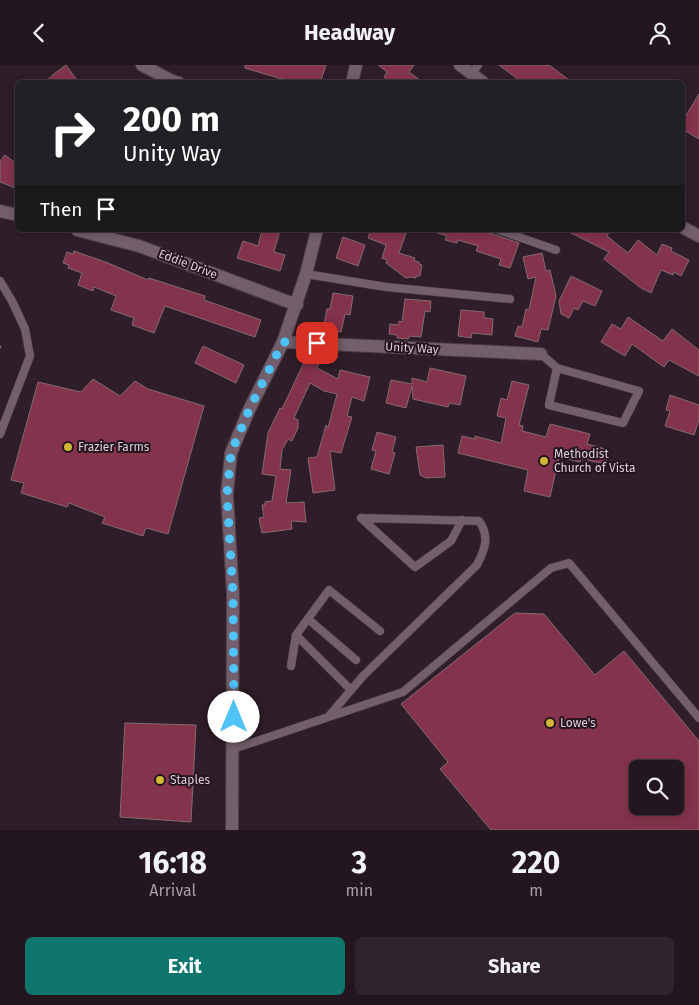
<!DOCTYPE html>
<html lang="en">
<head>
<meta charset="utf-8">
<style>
  :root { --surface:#23161f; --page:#2f232c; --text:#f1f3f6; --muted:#a39fa4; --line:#40353d; --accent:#0f766e }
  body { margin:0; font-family:"Fira Sans",sans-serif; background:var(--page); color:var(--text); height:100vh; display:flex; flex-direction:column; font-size:19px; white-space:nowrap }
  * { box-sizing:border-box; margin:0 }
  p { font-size:16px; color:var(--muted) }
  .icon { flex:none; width:28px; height:28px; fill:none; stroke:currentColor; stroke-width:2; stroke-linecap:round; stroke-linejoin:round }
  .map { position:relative; height:765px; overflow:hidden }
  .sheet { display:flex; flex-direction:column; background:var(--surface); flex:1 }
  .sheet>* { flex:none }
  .banner { position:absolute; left:15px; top:15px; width:670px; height:152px; border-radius:8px; box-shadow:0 2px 8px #0003,0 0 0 1px var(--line); background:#202124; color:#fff; overflow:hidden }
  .controls { position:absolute; left:629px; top:695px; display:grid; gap:10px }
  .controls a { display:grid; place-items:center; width:55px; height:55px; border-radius:8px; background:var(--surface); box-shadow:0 2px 8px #0003,0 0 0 1px var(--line); font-size:25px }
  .pin { position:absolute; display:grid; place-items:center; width:42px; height:42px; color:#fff; margin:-21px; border-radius:10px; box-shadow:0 2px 8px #0006 }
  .me { position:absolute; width:55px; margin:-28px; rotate:0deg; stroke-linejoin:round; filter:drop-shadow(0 0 4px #0008) }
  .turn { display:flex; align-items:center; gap:18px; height:105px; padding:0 25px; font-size:22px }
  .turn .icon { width:65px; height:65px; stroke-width:2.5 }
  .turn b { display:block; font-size:35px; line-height:42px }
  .then { display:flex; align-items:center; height:48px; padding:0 25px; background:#0003; gap:10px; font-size:19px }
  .eta { display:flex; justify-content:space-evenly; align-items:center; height:85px; text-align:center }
  .eta b { font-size:30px; font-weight:700; line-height:35px }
  .cta { display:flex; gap:10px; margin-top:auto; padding:10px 25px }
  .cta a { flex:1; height:58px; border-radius:8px; background:var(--accent); color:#fff; font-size:20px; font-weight:700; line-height:58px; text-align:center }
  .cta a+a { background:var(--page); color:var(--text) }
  header { display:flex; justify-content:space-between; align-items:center; height:65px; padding:0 25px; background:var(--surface); font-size:22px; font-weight:700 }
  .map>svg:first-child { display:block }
  .building { fill:#83334b; stroke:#836a6f; fill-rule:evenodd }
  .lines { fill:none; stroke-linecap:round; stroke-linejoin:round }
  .service-casing { stroke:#4a3b45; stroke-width:9 }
  .minor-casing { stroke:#4a3b45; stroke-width:14 }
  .tertiary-casing { stroke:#4a3b45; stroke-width:14 }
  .path { stroke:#867780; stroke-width:2.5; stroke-dasharray:4 2.5; stroke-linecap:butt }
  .service { stroke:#735e6b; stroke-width:8 }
  .minor { stroke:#735e6b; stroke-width:12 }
  .tertiary { stroke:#735e6b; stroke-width:12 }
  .route { stroke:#4fc3f7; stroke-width:9; stroke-dasharray:0 16.2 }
  .poi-dot { fill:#d0b836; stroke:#25141f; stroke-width:2 }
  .labels { text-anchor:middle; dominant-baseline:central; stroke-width:4; stroke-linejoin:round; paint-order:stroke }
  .street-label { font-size:12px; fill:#dbcfd6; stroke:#25141f }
  .poi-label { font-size:12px; fill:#dbcfd6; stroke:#25141f; text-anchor:start }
</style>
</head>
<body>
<header><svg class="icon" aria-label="back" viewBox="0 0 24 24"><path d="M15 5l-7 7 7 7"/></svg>Headway<svg class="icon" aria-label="person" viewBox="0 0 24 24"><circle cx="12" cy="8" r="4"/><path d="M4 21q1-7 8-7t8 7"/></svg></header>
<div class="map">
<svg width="699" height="765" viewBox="0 0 699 765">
  <rect width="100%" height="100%" fill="#2f1e29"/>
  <!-- building -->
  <path class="building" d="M 66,0 L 79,18 L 44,18 L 54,9 Z
    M 245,0 L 326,0 L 320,18 L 295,18 L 245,3 Z
    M 378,0 L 414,0 L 409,7 L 424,18 L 391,18 L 384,12 L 387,7 Z
    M 499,0 L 549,0 L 573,18 L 523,18 Z
    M 699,29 L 699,74 L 682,64 L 682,57 Z
    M 5,90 L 18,100 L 18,124 L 0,117 L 0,96 Z
    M 262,165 L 280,165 L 274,187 L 285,190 L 280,206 L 237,193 L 243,176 L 258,181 Z
    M 371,165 L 407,165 L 399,188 L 415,193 L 414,196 L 419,197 L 419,199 L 422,200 L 420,211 L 416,211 L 416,213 L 410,212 L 406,213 L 386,198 L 387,195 L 382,193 L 386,180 L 368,173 Z
    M 435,165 L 481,165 L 519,178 L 510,203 L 499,200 L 501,194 L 476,186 L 478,181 L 458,175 L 457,178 L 445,175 L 447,171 L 435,167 Z
    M 565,165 L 610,165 L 607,171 L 628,188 L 638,175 L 657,190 L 662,179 L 672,183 L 671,186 L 689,195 L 681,211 L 674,207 L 673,210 L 661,205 L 651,228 L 641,223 L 604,194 L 609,187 Z
    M 343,172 L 365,180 L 358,201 L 336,193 Z
    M 74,186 L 108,198 L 148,215 L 149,213 L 205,231 L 204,235 L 261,255 L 255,272 L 165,241 L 154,268 L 132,260 L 134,253 L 111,245 L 116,231 L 94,222 L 93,226 L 78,220 L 82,208 L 68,203 L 69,200 L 63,198 L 67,187 L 73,189 Z
    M 542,188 L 546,206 L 550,205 L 556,231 L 548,265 L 541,264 L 538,277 L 515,271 L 518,261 L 522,262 L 526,244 L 529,245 L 536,212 L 528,214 L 523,192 Z
    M 571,211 L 602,226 L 595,241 L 583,236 L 578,245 L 574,243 L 569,253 L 561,249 L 559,236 Z
    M 333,228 L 353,231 L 350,250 L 345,249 L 341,267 L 323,264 L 327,244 L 330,244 Z
    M 405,234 L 431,236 L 430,247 L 425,246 L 421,272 L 410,271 L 408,274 L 397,273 L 397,270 L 389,269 L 390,259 L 398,260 L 399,256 L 402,257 Z
    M 461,245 L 484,247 L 484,253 L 493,254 L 492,270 L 472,268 L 471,273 L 458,271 Z
    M 628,252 L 663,276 L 672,264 L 699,285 L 699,311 L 669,295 L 664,302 L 632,279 L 625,291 L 601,277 L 612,259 L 621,264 Z
    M 203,281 L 244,300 L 236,318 L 195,298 Z
    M 308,289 L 320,296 L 317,303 L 338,314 L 340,305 L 370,312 L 364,336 L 352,332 L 347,351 L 352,352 L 341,388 L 330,386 L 335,425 L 313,428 L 308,393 L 317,392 L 326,360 L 328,363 L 337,329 L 324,326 L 310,318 L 294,353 L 298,355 L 298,363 L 292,376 L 288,374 L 282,385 L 280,404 L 291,405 L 286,438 L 304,437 L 306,457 L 291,456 L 292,464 L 262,468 L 259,453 L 264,452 L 262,440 L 265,440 L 265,437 L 272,436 L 276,411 L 262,409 L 268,368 L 280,343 L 282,344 Z
    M 430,303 L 466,311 L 460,340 L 449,338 L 448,342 L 413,334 L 412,321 L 406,343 L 386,338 L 391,315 L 412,319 L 412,313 L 427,317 Z
    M 93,314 L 120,331 L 135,316 L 148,324 L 204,341 L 168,469 L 146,463 L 143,471 L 102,458 L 105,452 L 69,438 L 67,442 L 21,428 L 24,418 L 11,415 L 38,317 L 81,327 Z
    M 512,316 L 529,320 L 519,360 L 523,361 L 522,366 L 546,372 L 550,359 L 590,369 L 587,379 L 609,385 L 606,399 L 581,394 L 580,397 L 559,392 L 550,432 L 524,426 L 528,405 L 458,388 L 462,371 L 475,374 L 475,371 L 501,378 L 506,353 L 497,351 L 501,333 L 507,335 Z
    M 670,330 L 699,340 L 699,355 L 694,370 L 665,361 L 670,346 L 666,345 Z
    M 377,367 L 396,372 L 392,387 L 395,388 L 389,409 L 371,404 L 376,386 L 372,385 Z
    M 443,380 L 445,412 L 426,413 L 420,410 L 416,382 Z
    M 515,548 L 544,549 L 595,610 L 624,586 L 699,676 L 699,765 L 491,765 L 440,704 L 448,697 L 401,639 ZM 638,704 L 675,704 L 675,741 L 638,741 Z
    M 125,658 L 196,660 L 191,757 L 120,752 Z"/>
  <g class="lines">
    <defs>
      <path id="service" d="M 472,9 L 478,0
        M 499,165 L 556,185
        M 306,209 L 386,222 L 510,234
        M 0,216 L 12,236 L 25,264 L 30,291 L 0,369
        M 541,289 L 557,303 L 639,326 L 623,358 L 549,340 L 557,303
        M 361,453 L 415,502 L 451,476 L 462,455
        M 308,554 L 356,595
        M 296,570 L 351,625
        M 291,601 L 296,570 L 329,525 L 380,566
        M 329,651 L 363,611 L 477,500 C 485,484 490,471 479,456 L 361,453
        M 233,684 L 403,627 L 551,503 L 569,498 L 699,653"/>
      <path id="minor" d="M 142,0 L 172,16 L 179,18
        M 0,146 L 18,150
        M 77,165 L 139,181 L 297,240
        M 283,277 L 541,289"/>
      <path id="tertiary" d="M 460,0 L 484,18
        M 352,18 L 356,0
        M 682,162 L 699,171
        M 232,765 L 233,529 L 227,429 L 231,388 L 249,345 L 283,277 L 306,209 L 317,165"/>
    </defs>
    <!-- service casing -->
    <use href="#service" class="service-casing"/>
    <!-- minor casing -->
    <use href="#minor" class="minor-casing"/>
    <!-- tertiary casing -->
    <use href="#tertiary" class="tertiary-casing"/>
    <!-- path -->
    <path class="path" d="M 0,282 L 1,282"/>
    <!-- service -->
    <use href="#service" class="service"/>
    <!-- minor -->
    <use href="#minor" class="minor"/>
    <!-- tertiary -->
    <use href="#tertiary" class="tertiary"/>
  </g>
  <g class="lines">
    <!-- route -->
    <path class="route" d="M 234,652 L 233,529 L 227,430 L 231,388 L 249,345 L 283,277 L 317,278"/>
  </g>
  <!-- markers -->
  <g class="poi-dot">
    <circle cx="68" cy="382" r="5"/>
    <circle cx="544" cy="396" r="5"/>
    <circle cx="550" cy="658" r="5"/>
    <circle cx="160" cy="715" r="5"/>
  </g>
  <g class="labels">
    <!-- street labels -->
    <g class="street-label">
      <text transform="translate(188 199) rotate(21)">Eddie Drive</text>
      <text transform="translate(412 283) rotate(3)">Unity Way</text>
    </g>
    <!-- poi labels -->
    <g class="poi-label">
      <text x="78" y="382">Frazier Farms</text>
      <text x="554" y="389">Methodist<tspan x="554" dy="14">Church of Vista</tspan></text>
      <text x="560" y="658">Lowe's</text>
      <text x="170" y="715">Staples</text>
    </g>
  </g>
</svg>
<div class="controls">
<a><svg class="icon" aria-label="search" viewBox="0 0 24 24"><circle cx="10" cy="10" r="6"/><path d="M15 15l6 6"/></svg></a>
</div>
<div class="pin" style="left:317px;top:278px;background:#d93025"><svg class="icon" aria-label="arrive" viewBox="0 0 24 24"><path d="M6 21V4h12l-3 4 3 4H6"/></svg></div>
<svg class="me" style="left:234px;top:652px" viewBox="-20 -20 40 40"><circle r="19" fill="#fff"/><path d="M0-13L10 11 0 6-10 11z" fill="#4fc3f7"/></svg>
<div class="banner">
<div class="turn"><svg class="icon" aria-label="right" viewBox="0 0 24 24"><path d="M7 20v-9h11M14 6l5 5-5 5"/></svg><div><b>200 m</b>Unity Way</div></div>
<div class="then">Then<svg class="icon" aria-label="arrive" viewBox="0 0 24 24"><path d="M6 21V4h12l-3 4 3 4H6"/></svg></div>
</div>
</div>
<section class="sheet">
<div class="eta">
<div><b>16:18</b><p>Arrival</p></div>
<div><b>3</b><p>min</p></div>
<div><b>220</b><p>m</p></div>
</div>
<div class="cta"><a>Exit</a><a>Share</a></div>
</section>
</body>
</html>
